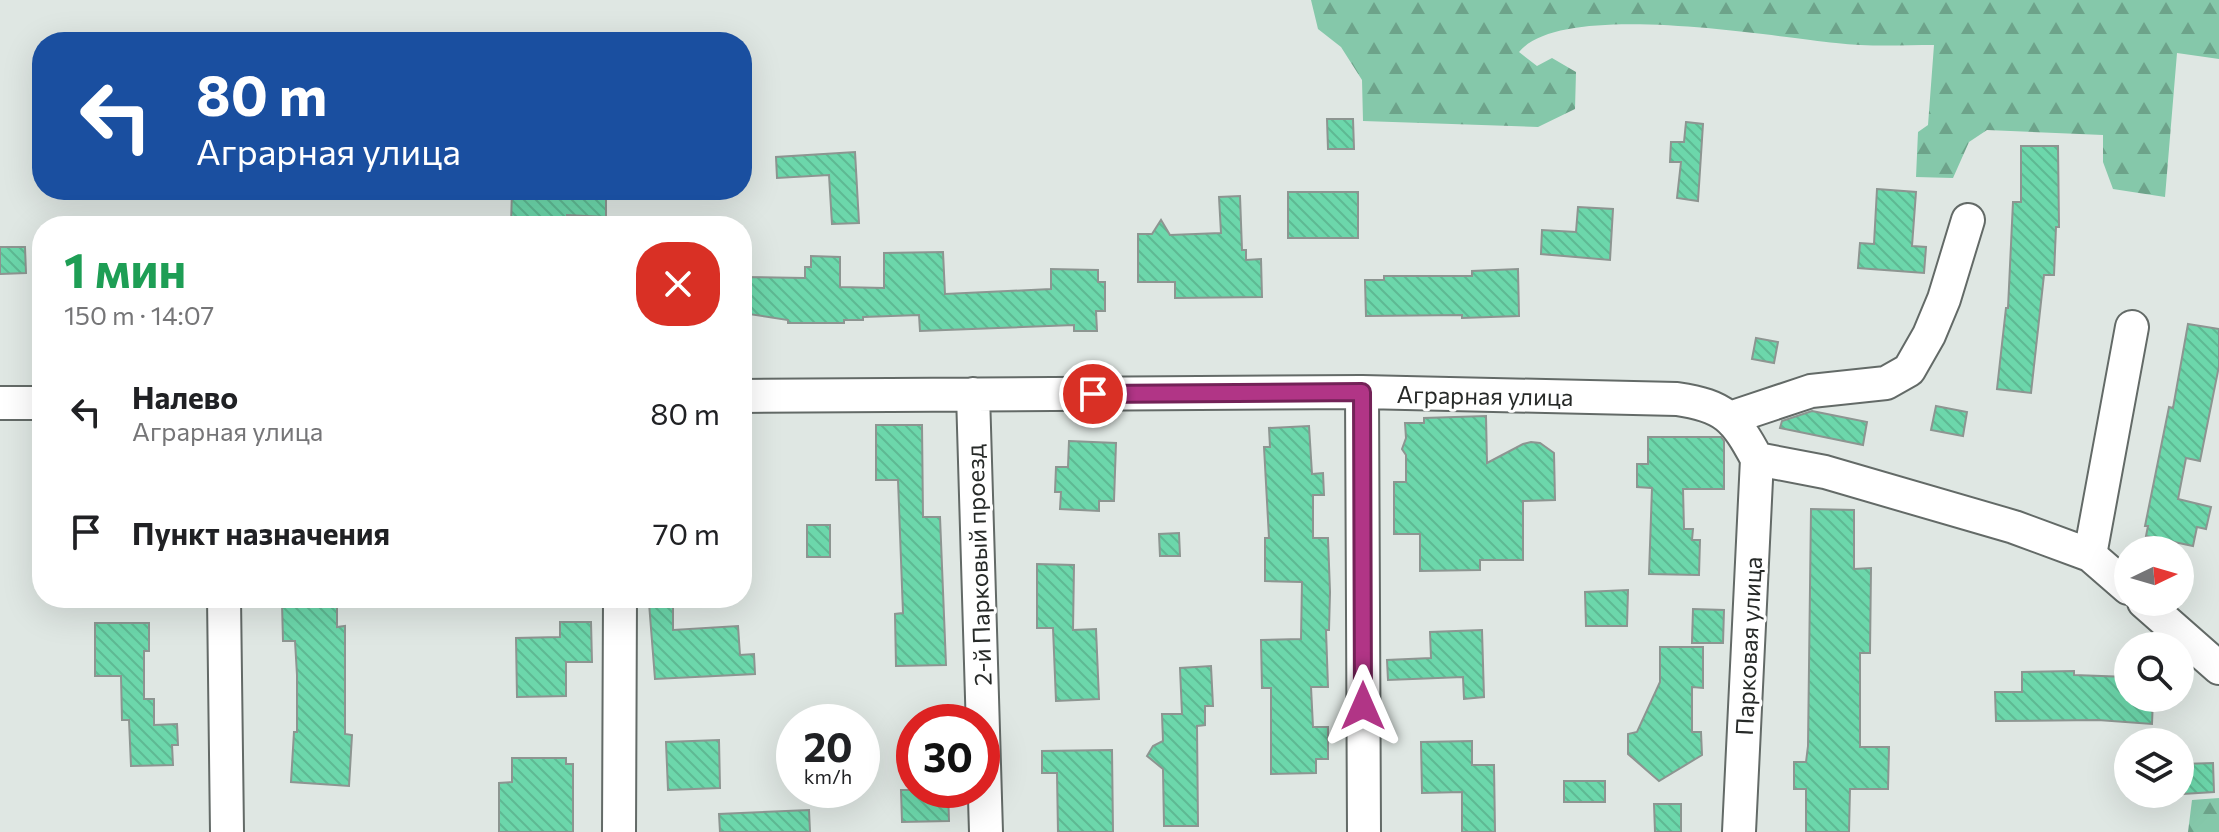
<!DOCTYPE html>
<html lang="ru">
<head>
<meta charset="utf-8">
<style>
  :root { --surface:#fff; --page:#f6f6f6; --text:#202124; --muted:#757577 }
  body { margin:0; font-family:Commissioner,sans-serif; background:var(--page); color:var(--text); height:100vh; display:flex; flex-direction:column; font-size:30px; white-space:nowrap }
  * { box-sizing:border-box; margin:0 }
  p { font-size:26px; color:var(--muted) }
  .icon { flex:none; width:44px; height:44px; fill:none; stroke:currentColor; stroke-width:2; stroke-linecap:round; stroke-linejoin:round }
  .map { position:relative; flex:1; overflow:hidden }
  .drawer { position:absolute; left:32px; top:216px; width:720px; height:392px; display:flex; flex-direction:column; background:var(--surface); border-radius:32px; box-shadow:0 8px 32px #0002 }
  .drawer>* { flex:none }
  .guide { position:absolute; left:32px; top:32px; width:720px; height:168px; border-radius:32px; box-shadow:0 8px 32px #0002; background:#1a4fa0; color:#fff; overflow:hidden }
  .needle { width:52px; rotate:85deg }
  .tools { position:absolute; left:2114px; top:536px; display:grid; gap:16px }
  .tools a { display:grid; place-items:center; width:80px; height:80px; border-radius:50%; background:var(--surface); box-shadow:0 8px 32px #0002; font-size:40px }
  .speed { position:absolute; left:776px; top:704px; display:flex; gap:16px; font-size:40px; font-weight:700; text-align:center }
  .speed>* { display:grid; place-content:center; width:104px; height:104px; border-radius:50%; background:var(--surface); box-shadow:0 8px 32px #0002; line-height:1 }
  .speed small { font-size:20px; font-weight:400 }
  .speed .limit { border:12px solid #d22; background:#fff; color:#111 }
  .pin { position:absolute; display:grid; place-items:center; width:68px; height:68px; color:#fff; margin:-34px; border:4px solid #fff; border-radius:50%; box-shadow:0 2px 8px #0007 }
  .me { position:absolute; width:88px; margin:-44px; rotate:0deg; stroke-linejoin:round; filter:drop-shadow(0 0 6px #0008) }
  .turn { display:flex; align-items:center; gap:28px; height:168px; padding:0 32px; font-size:36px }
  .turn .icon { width:104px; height:104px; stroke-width:2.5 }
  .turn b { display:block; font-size:56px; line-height:68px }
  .round { display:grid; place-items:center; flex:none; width:84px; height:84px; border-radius:32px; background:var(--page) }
  .summary { display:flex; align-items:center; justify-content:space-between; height:136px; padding:0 32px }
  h1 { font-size:48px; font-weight:700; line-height:60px; color:#1e9e55 }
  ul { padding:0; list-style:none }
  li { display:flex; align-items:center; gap:24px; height:120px; padding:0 32px }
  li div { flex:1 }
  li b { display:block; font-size:30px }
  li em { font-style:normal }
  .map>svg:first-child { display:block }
  .forest { fill:url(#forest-firs) }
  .building { fill:url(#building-back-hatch); stroke:#8d9591; stroke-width:2 }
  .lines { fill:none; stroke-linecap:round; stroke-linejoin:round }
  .minor-casing { stroke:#636a67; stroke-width:36 }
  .minor { stroke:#fff; stroke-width:32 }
  .route-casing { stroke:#732257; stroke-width:20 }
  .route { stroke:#b13586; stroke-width:14 }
  .labels { text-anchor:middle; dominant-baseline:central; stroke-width:6; stroke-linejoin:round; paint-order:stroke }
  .street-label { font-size:24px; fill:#272a28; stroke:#fff }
</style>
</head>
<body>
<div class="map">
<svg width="2219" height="832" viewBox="0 0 2219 832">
  <defs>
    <pattern id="forest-firs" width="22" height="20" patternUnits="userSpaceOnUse" patternTransform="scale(2)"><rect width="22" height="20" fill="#85c8aa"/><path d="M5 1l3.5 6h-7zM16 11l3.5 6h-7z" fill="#6da38a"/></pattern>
    <pattern id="building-back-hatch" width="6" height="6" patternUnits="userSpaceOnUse" patternTransform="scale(2)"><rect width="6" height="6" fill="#6cd7ab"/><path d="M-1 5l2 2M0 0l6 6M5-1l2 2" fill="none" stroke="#5eb993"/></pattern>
  </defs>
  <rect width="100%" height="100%" fill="#dfe7e3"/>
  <!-- forest -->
  <path class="forest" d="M 1311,0 L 2219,0 L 2219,59 L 2177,53 L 2165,197 L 2113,189 L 2103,162 L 2103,135 L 1987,130 L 1969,142 L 1953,178 L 1916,177 L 1918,132 L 1928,125 L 1934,45 C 1902,45 1868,47 1836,43 C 1766,36 1562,0 1519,52 L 1537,66 L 1552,58 L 1576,72 L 1575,109 L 1538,127 L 1363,121 L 1362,80 L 1341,47 L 1318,29 Z
    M 2219,798 L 2219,832 L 2188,832 L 2192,800 Z"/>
  <!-- building -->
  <path class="building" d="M 1327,119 L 1353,119 L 1354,149 L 1328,149 Z
    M 1686,122 L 1703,124 L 1698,201 L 1677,198 L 1681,162 L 1670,162 L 1671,142 L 1684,142 Z
    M 2021,146 L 2058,146 L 2059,227 L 2056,227 L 2054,275 L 2044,275 L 2031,393 L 1997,389 L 2006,308 L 2008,308 L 2013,202 L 2021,202 Z
    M 855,152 L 859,223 L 832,224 L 829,175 L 777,178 L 776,157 Z
    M 1877,189 L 1916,192 L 1912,246 L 1926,247 L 1924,273 L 1858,268 L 1860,243 L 1874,244 Z
    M 512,190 L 606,190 L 606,217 L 567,215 L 567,226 L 511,225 Z
    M 1288,192 L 1358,192 L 1358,238 L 1288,238 Z
    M 1240,196 L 1242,250 L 1246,250 L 1246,260 L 1261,259 L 1262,297 L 1175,298 L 1175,282 L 1138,282 L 1138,234 L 1152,234 L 1161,220 L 1170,235 L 1221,233 L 1219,197 Z
    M 1578,207 L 1613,209 L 1610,260 L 1541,254 L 1542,230 L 1576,232 Z
    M 0,247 L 25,247 L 26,273 L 0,274 Z
    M 943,252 L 945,294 L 1051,289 L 1051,269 L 1098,270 L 1098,282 L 1105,282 L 1105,311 L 1096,311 L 1097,331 L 1074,331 L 1074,325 L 920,331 L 919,315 L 863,317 L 863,320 L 844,320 L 844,323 L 788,323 L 788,320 L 742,313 L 742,277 L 805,278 L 805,267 L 811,267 L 811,256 L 840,257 L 840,287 L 884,288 L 884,253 Z
    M 1518,269 L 1519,316 L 1462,318 L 1462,315 L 1366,316 L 1365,280 L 1384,280 L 1384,276 L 1472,276 L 1472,271 Z
    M 2188,324 L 2219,329 L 2219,366 L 2200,461 L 2186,458 L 2178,499 L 2211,507 L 2206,529 L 2197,527 L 2193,546 L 2146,536 L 2148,526 L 2145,526 L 2169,407 L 2173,408 Z
    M 1756,338 L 1778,342 L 1774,363 L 1752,359 Z
    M 1936,406 L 1967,412 L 1963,436 L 1931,430 Z
    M 1812,411 L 1867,422 L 1863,445 L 1780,428 L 1782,421 Z
    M 1486,416 L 1487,463 L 1523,444 L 1531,442 L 1540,443 L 1554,453 L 1555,500 L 1523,501 L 1523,560 L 1480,560 L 1480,570 L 1420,571 L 1420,534 L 1394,534 L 1394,482 L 1406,482 L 1406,455 L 1402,449 L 1406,438 L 1405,423 L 1424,423 L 1424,418 Z
    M 876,425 L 922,425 L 923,517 L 940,517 L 946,665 L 896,666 L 895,614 L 903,613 L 898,480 L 876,480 Z
    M 1309,426 L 1312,474 L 1323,473 L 1324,495 L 1313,495 L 1313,538 L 1328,538 L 1330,592 L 1329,630 L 1326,630 L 1328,687 L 1311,687 L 1313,727 L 1328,727 L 1328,759 L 1316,759 L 1316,773 L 1271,774 L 1271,688 L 1262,688 L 1261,640 L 1301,639 L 1302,582 L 1265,581 L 1265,538 L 1269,538 L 1264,447 L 1270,447 L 1269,428 Z
    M 1648,437 L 1721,437 L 1724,441 L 1724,489 L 1683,489 L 1684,529 L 1693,529 L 1692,540 L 1700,540 L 1699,575 L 1649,574 L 1652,488 L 1637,487 L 1637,464 L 1648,464 Z
    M 1069,441 L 1116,443 L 1114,501 L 1099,501 L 1099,511 L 1060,509 L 1061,492 L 1055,492 L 1056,467 L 1068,467 Z
    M 1811,509 L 1854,510 L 1854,569 L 1871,568 L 1870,653 L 1860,653 L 1860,747 L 1889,747 L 1888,789 L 1850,789 L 1849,832 L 1806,832 L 1806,789 L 1794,789 L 1794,762 L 1806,762 L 1808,746 Z
    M 807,525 L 830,525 L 830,557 L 807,557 Z
    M 1179,533 L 1180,556 L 1160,556 L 1159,534 Z
    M 1037,564 L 1074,565 L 1073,630 L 1096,629 L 1099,699 L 1056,701 L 1053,628 L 1037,628 Z
    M 1628,590 L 1627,626 L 1586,626 L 1585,592 Z
    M 337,602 L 337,627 L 345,626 L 345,734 L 352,735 L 349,786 L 291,782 L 294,732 L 297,732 L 297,675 L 295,641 L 283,641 L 282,603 Z
    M 649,603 L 673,603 L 673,630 L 738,626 L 740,655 L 754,654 L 755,674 L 655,679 Z
    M 1693,609 L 1724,610 L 1723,643 L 1692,643 Z
    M 560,622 L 591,622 L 592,662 L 566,662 L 566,696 L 517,697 L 516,638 L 560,637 Z
    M 95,623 L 149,623 L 149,651 L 144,651 L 144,699 L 154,699 L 154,725 L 177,724 L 178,745 L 172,745 L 173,765 L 131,766 L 129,720 L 122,720 L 121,676 L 95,676 Z
    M 1482,630 L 1484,697 L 1464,699 L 1463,677 L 1388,680 L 1387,660 L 1431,658 L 1430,632 Z
    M 1660,647 L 1703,647 L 1703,688 L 1692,687 L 1692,732 L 1701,732 L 1702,755 L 1659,781 L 1628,754 L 1628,734 L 1637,732 L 1660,682 Z
    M 1211,666 L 1213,706 L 1205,706 L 1205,725 L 1197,726 L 1198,826 L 1164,826 L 1163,769 L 1147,756 L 1153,746 L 1163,741 L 1162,714 L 1182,714 L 1180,668 Z
    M 2074,671 L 2074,675 L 2128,677 L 2128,698 L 2153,698 L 2152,724 L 2098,720 L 1996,721 L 1995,692 L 2022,692 L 2022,672 Z
    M 719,740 L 720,788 L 668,790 L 666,742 Z
    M 1472,741 L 1472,765 L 1494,765 L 1495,832 L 1462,832 L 1462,792 L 1422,793 L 1421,742 Z
    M 1112,750 L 1113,832 L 1058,832 L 1057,773 L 1042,773 L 1042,751 Z
    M 512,758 L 566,758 L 566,764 L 573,764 L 573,832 L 499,832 L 499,783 L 512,782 Z
    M 2213,763 L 2214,792 L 2183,794 L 2182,764 Z
    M 1564,781 L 1605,781 L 1605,802 L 1564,802 Z
    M 901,790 L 948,790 L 949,821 L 902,822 Z
    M 1654,804 L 1681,804 L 1681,832 L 1655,832 Z
    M 809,810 L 810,832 L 720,832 L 719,814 Z"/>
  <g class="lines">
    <defs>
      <path id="minor" d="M 1362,392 L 1364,832
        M 973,394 L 986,832
        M 742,396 L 1362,392 L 1677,399 C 1725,406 1735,418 1757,459 L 1825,472 L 2014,527 L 2090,555 L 2128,588
        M 0,403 L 42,403
        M 1730,418 L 1811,391 L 1886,383 L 1909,370 L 1929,335 L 1944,299 L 1968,220
        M 2090,555 L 2132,327
        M 224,598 L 227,832
        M 2144,602 L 2219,668
        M 619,832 L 620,598
        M 1739,832 L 1757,459"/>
    </defs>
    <!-- minor casing -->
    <use href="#minor" class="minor-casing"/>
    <!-- minor -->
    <use href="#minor" class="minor"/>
  </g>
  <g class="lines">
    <defs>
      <path id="route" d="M 1093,394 L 1362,392 L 1363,706"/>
    </defs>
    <!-- route casing -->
    <use href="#route" class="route-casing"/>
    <!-- route -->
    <use href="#route" class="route"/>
  </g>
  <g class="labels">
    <!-- street labels -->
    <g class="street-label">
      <text transform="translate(1485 395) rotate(1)">Аграрная улица</text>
      <text transform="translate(978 565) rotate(-92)">2-й Парковый проезд</text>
      <text transform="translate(1748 646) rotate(-87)">Парковая улица</text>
    </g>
  </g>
</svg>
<div class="tools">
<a><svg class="needle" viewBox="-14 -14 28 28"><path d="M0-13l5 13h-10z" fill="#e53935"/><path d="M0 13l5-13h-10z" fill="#757577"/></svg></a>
<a><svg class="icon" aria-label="search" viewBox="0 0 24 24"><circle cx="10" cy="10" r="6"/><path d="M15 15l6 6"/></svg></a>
<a><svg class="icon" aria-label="layers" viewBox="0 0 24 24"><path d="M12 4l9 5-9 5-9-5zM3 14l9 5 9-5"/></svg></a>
</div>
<div class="speed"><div>20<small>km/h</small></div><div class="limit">30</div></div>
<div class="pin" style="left:1093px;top:394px;background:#d93025"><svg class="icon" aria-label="arrive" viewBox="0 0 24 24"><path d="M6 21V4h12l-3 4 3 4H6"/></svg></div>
<svg class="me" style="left:1363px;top:706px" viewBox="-20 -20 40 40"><path d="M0-17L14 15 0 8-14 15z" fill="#b13586" stroke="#fff" stroke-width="4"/></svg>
<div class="guide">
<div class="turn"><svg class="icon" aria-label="left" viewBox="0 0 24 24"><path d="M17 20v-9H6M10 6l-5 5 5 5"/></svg><div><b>80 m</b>Аграрная улица</div></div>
</div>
<section class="drawer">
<div class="summary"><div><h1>1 мин</h1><p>150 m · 14:07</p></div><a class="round" style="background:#d93025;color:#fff"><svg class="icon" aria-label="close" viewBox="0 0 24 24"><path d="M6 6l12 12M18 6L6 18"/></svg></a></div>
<ul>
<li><svg class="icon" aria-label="left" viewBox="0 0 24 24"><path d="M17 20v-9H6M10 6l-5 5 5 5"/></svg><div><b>Налево</b><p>Аграрная улица</p></div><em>80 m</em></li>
<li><svg class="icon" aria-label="arrive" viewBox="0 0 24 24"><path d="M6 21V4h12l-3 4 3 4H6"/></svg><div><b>Пункт назначения</b></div><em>70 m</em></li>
</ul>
</section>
</div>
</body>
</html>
